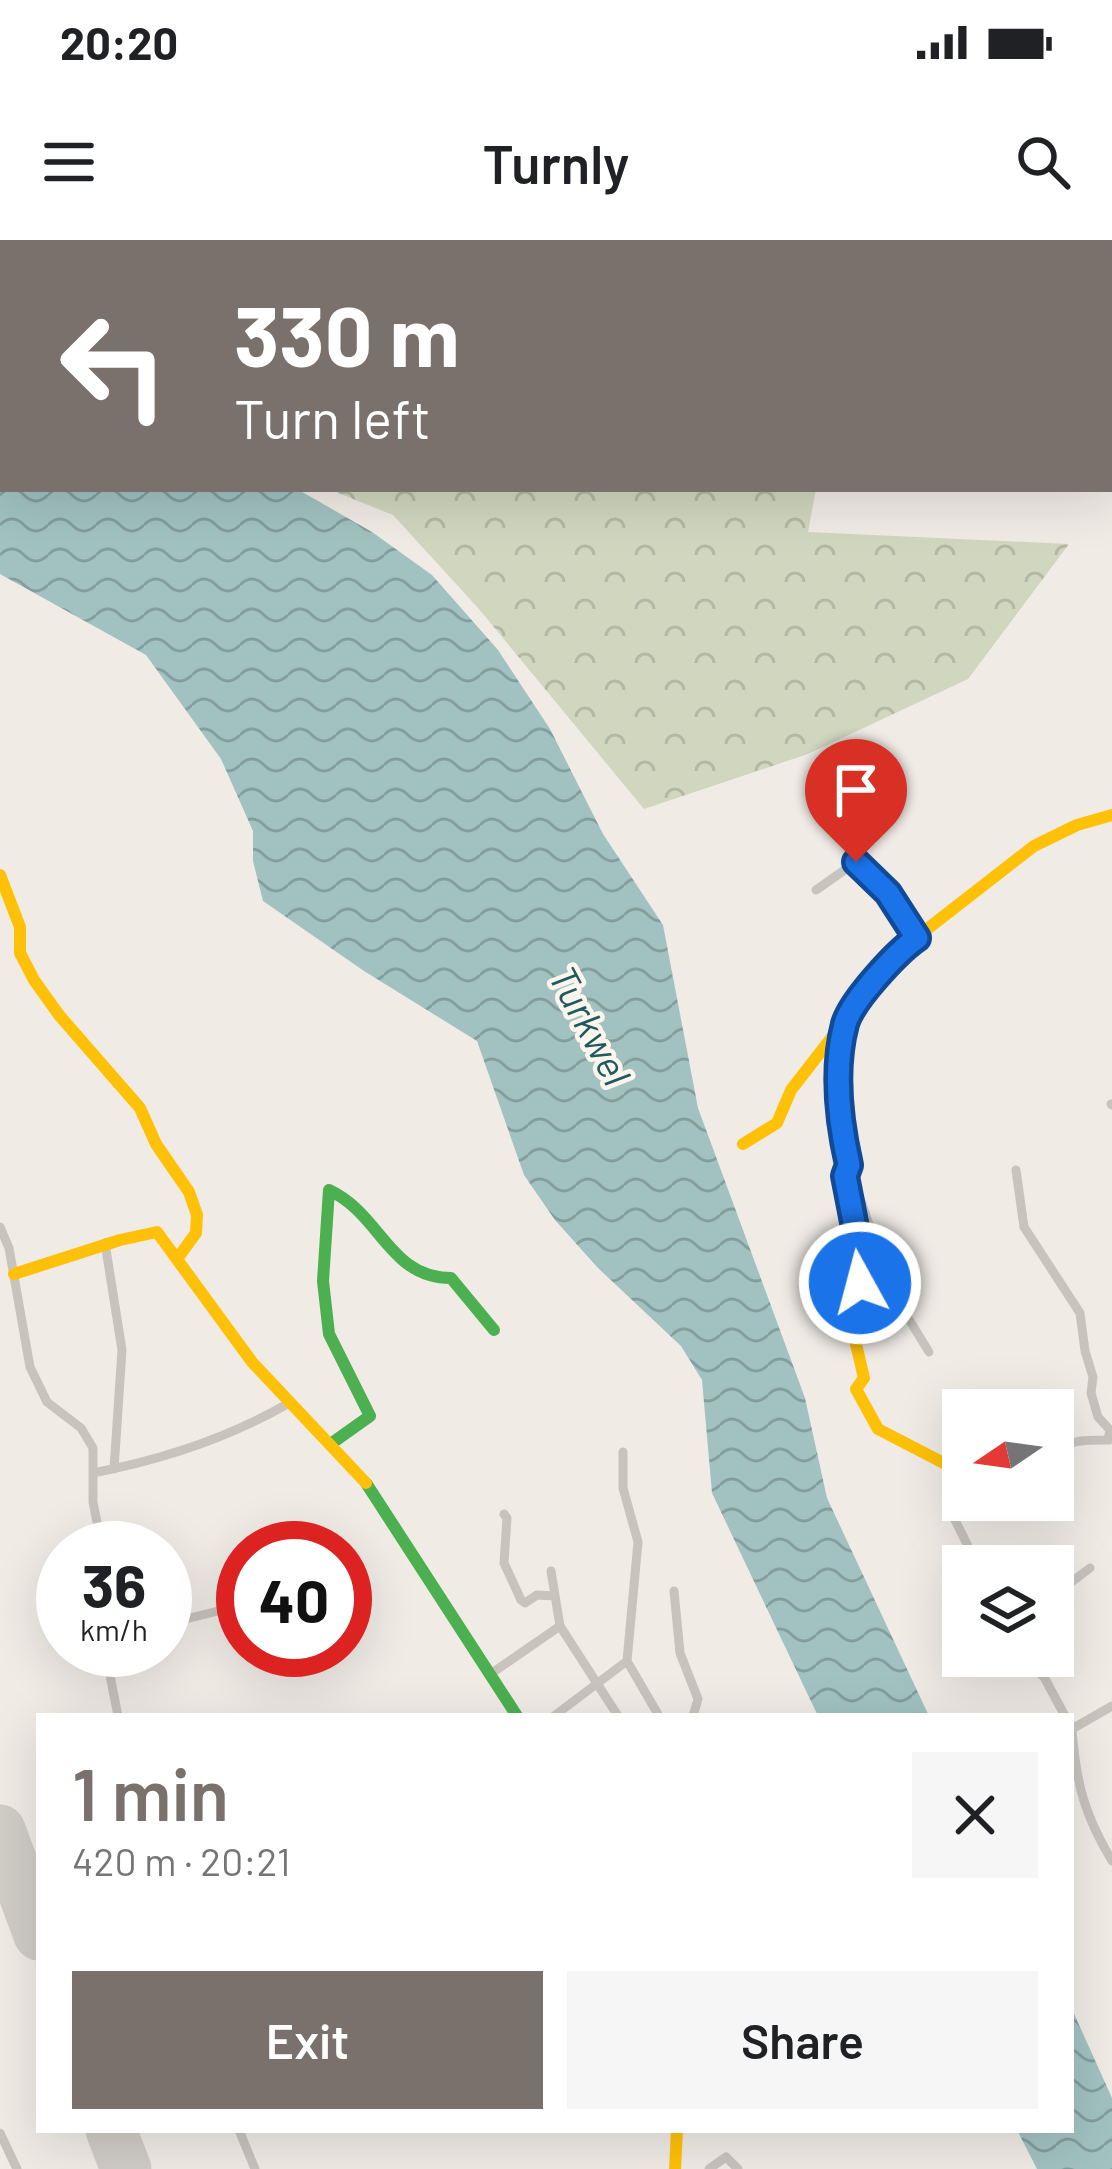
<!DOCTYPE html>
<html lang="en">
<head>
<meta charset="utf-8">
<style>
  :root { --surface:#fff; --page:#f6f6f6; --text:#202124; --muted:#757577; --accent:#7a716c }
  body { margin:0; font-family:Barlow,sans-serif; background:var(--page); color:var(--text); height:100vh; display:flex; flex-direction:column; font-size:45px; white-space:nowrap }
  * { box-sizing:border-box; margin:0 }
  p { font-size:39px; color:var(--muted) }
  .icon { flex:none; width:66px; height:66px; fill:none; stroke:currentColor; stroke-width:2; stroke-linecap:round; stroke-linejoin:round }
  .map { position:relative; flex:1; overflow:hidden }
  .side { position:absolute; left:36px; top:1473px; width:1038px; height:420px; display:flex; flex-direction:column; background:var(--surface); border-radius:0px; box-shadow:0 12px 48px #0002 }
  .side>* { flex:none }
  .banner { position:absolute; left:0px; top:0px; width:1113px; height:252px; box-shadow:0 12px 48px #0002; background:#7a716c; color:#fff; overflow:hidden }
  .needle { width:78px; rotate:257deg }
  .buttons { position:absolute; left:942px; top:1149px; display:grid; gap:24px }
  .buttons a { display:grid; place-items:center; width:132px; height:132px; border-radius:0px; background:var(--surface); box-shadow:0 12px 48px #0002; font-size:60px }
  .speed { position:absolute; left:36px; top:1281px; display:flex; gap:24px; font-size:60px; font-weight:700; text-align:center }
  .speed>* { display:grid; place-content:center; width:156px; height:156px; border-radius:50%; background:var(--surface); box-shadow:0 12px 48px #0002; line-height:1 }
  .speed small { font-size:30px; font-weight:400 }
  .speed .limit { border:18px solid #d22; background:#fff; color:#111 }
  .pin { position:absolute; display:grid; place-items:center; width:102px; height:102px; color:#fff; margin:-123px -51px; border-radius:50% 50% 50% 0; rotate:-45deg; box-shadow:0 0 12px #0007 }
  .pin .icon { rotate:45deg }
  .me { position:absolute; width:132px; margin:-66px; rotate:353deg; stroke-linejoin:round; filter:drop-shadow(0 0 9px #0008) }
  .turn { display:flex; align-items:center; gap:42px; height:252px; padding:0 36px; font-size:54px }
  .turn .icon { width:156px; height:156px; stroke-width:2.5 }
  .turn b { display:block; font-size:84px; line-height:102px }
  .round { display:grid; place-items:center; flex:none; width:126px; height:126px; border-radius:0px; background:var(--page) }
  .headline { display:flex; align-items:center; justify-content:space-between; height:204px; padding:0 36px }
  h1 { font-size:72px; font-weight:600; line-height:90px; color:var(--accent) }
  .action { display:flex; gap:24px; margin-top:auto; padding:24px 36px }
  .action a { flex:1; height:138px; border-radius:0px; background:var(--accent); color:#fff; font-size:48px; font-weight:600; line-height:138px; text-align:center }
  .action a+a { background:var(--page); color:var(--text) }
  .status { display:flex; justify-content:space-between; align-items:center; height:84px; padding:0 60px; background:var(--surface); direction:ltr }
  .status svg { height:33px; fill:currentColor }
  header { display:flex; justify-content:space-between; align-items:center; height:156px; padding:0 36px; background:var(--surface); font-size:54px; font-weight:600 }
  .map>svg:first-child { display:block }
  .forest { fill:url(#forest-crowns) }
  .water { fill:url(#water-waves) }
  .lines { fill:none; stroke-linecap:round; stroke-linejoin:round }
  .runway { stroke:#d0ccc6; stroke-width:51 }
  .street { stroke:#c9c3be; stroke-width:9 }
  .fast { stroke:#4caf50; stroke-width:12 }
  .slow { stroke:#ffc107; stroke-width:12 }
  .route-casing { stroke:#114b97; stroke-width:30 }
  .route { stroke:#1a73e8; stroke-width:21 }
  .labels { text-anchor:middle; dominant-baseline:central; stroke-width:9; stroke-linejoin:round; paint-order:stroke }
  .water-label { font-size:39px; font-style:italic; fill:#1f5a5e; stroke:#fbf5ee }
</style>
</head>
<body>
<div class="status"><b>20:20</b><svg viewBox="0 0 49 12"><path d="M0 12V9h3v3zM5 12V6h3v6zM10 12V3h3v9zM15 12V0h3v12zM26 1h20v11H26zM47 4h2v5h-2z"/></svg></div>
<header><svg class="icon" aria-label="menu" viewBox="0 0 24 24"><path d="M4 6h16M4 12h16M4 18h16"/></svg>Turnly<svg class="icon" aria-label="search" viewBox="0 0 24 24"><circle cx="10" cy="10" r="6"/><path d="M15 15l6 6"/></svg></header>
<div class="map">
<svg width="1112" height="1929" viewBox="0 0 1112 1929">
  <defs>
    <pattern id="forest-crowns" width="20" height="18" patternUnits="userSpaceOnUse" patternTransform="scale(3)"><rect width="20" height="18" fill="#d1d6bf"/><path d="M2 6a3 3 0 1 1 6 0M12 15a3 3 0 1 1 6 0" fill="none" stroke="#b4b8a4"/></pattern>
    <pattern id="water-waves" width="16" height="10" patternUnits="userSpaceOnUse" patternTransform="scale(3)"><rect width="16" height="10" fill="#a1c2c1"/><path d="M0 5q4-4 8 0t8 0" fill="none" stroke="#849e9d"/></pattern>
  </defs>
  <rect width="100%" height="100%" fill="#f0ebe5"/>
  <!-- forest -->
  <path class="forest" d="M 60,0 L 785,0 L 787,3 L 61,3 Z
    M 328,249 L 816,249 L 808,292 L 1069,304 L 968,439 L 808,514 L 644,569 L 479,369 L 393,275 Z"/>
  <!-- water -->
  <path class="water" d="M 0,0 L 32,3 L 3,3 L 3,249 L 297,249 L 372,292 L 432,335 L 498,410 L 550,489 L 603,594 L 663,685 L 698,868 L 805,1158 L 827,1258 L 929,1476 L 818,1476 L 712,1253 L 702,1140 L 681,1106 L 598,1028 L 555,980 L 524,935 L 477,801 L 364,731 L 263,661 L 253,621 L 253,591 L 221,519 L 146,415 L 0,334 Z
    M 1071,1767 L 1112,1858 L 1112,1929 L 1037,1929 L 1017,1890 L 1071,1890 Z"/>
  <g class="lines">
    <!-- runway -->
    <path class="runway" d="M 0,1590 L 39,1695
      M 111,1890 L 126,1929"/>
    <!-- street -->
    <path class="street" d="M 1026,0 L 1027,3
      M 1110,87 L 1112,86
      M 1110,237 L 1112,241
      M 816,650 L 856,622 L 888,653 L 917,698
      M 846,780 L 838,850 L 849,925 L 891,1050 L 929,1112
      M 1111,864 L 1112,865
      M 1016,930 L 1024,987 L 1080,1073 L 1085,1111 L 1093,1137 L 1091,1153 L 1098,1177 L 1110,1190 L 1108,1200
      M 0,987 L 9,1008 L 30,1127 L 47,1162 L 81,1188 L 93,1208 L 93,1262 L 102,1308
      M 105,1003 L 122,1110 L 114,1229
      M 623,1212 L 623,1248 L 638,1302 L 627,1421 L 659,1476
      M 1053,1212 C 1071,1199 1089,1200 1110,1200
      M 93,1233 C 161,1220 229,1198 289,1163
      M 504,1274 L 507,1278 L 504,1323 L 521,1360 L 525,1363 L 537,1355 L 555,1356
      M 952,1274 L 978,1326
      M 551,1331 L 560,1386 L 618,1476
      M 674,1351 L 680,1413 L 698,1459 L 693,1476
      M 1053,1356 L 1090,1328
      M 165,1384 L 243,1365
      M 105,1410 L 118,1476
      M 1018,1416 L 1044,1437 L 1065,1476
      M 492,1433 L 560,1386
      M 1112,1466 L 1072,1489 C 1076,1543 1084,1574 1112,1621
      M 554,1476 L 627,1421
      M 239,1890 L 255,1929
      M 0,1893 L 17,1929
      M 709,1929 L 726,1917 L 738,1929"/>
    <!-- fast -->
    <path class="fast" d="M 332,1203 L 370,1176 L 329,1094 L 323,1041 L 329,950 C 381,974 389,1038 451,1038 L 494,1090
      M 366,1243 L 517,1476"/>
    <!-- slow -->
    <path class="slow" d="M 0,635 L 20,687 L 20,713 L 34,740 L 59,775 L 140,868 L 156,904 L 189,952 L 197,975 L 196,993 L 177,1019
      M 743,904 L 777,883 L 791,850 L 899,711 L 1034,606 L 1077,585 L 1112,575
      M 849,925 L 845,936 L 861,1018 L 865,1071 L 856,1104 L 864,1138 L 856,1149 L 878,1189 L 963,1233
      M 14,1034 L 120,1000 L 157,992 L 252,1122 L 366,1243
      M 675,1929 L 677,1890"/>
  </g>
  <g class="lines">
    <defs>
      <path id="route" d="M 856,622 L 888,653 L 917,698 C 897,712 852,760 845,784 C 833,829 839,881 849,925 L 845,936 L 861,1018 L 860,1043"/>
    </defs>
    <!-- route casing -->
    <use href="#route" class="route-casing"/>
    <!-- route -->
    <use href="#route" class="route"/>
  </g>
  <g class="labels">
    <!-- water labels -->
    <g class="water-label">
      <text transform="translate(591 785) rotate(62)">Turkwel</text>
    </g>
  </g>
</svg>
<div class="buttons">
<a><svg class="needle" viewBox="-14 -14 28 28"><path d="M0-13l5 13h-10z" fill="#e53935"/><path d="M0 13l5-13h-10z" fill="#757577"/></svg></a>
<a><svg class="icon" aria-label="layers" viewBox="0 0 24 24"><path d="M12 4l9 5-9 5-9-5zM3 14l9 5 9-5"/></svg></a>
</div>
<div class="speed"><div>36<small>km/h</small></div><div class="limit">40</div></div>
<div class="pin" style="left:856px;top:622px;background:#d93025"><svg class="icon" aria-label="arrive" viewBox="0 0 24 24"><path d="M6 21V4h12l-3 4 3 4H6"/></svg></div>
<svg class="me" style="left:860px;top:1043px" viewBox="-20 -20 40 40"><circle r="17" fill="#1a73e8" stroke="#fff" stroke-width="3"/><path d="M0-11L8 9 0 5-8 9z" fill="#fff"/></svg>
<div class="banner">
<div class="turn"><svg class="icon" aria-label="left" viewBox="0 0 24 24"><path d="M17 20v-9H6M10 6l-5 5 5 5"/></svg><div><b>330 m</b>Turn left</div></div>
</div>
<section class="side">
<div class="headline"><div><h1>1 min</h1><p>420 m · 20:21</p></div><a class="round"><svg class="icon" aria-label="close" viewBox="0 0 24 24"><path d="M6 6l12 12M18 6L6 18"/></svg></a></div>
<div class="action"><a>Exit</a><a>Share</a></div>
</section>
</div>
</body>
</html>
